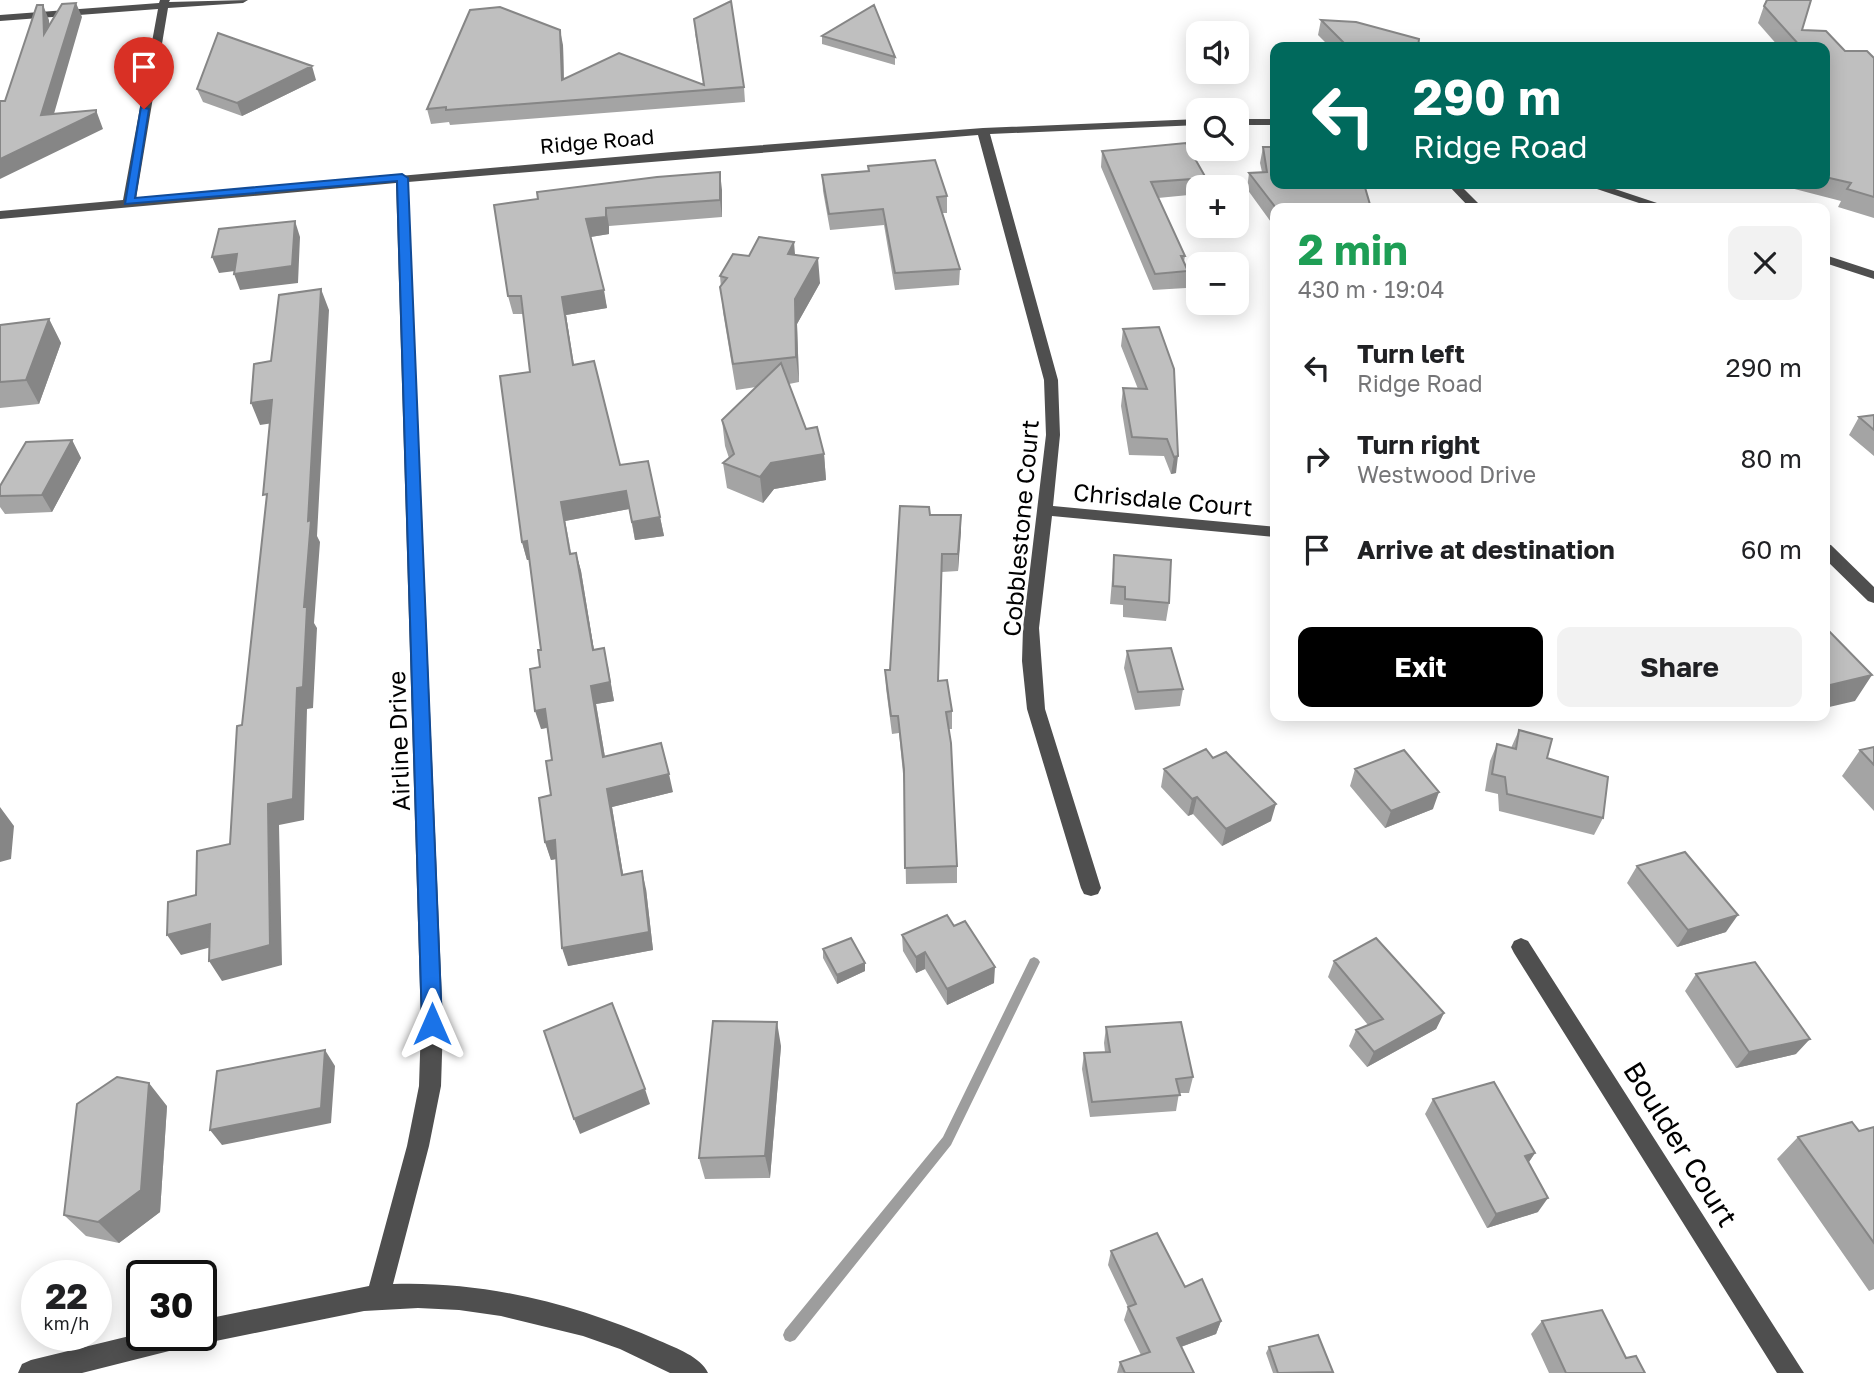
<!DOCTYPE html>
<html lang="en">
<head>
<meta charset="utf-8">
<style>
  :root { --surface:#fff; --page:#f2f2f2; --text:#202124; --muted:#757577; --accent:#000 }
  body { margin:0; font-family:"Golos Text",sans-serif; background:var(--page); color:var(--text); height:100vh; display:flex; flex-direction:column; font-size:26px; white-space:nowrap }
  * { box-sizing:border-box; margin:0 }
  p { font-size:23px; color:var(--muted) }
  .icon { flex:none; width:38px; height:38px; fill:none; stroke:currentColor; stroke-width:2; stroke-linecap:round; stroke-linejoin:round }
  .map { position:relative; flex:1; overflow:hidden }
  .details { position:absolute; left:1270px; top:203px; width:560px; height:518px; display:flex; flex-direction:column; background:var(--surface); border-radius:14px; box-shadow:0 4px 18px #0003 }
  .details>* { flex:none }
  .banner { position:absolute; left:1270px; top:42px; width:560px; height:147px; border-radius:14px; box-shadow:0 4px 18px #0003; background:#00695c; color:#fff; overflow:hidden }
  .tools { position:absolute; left:1186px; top:21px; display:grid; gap:14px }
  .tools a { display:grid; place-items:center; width:63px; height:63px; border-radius:14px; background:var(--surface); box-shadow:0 4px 18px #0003; font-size:35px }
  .speed { position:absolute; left:21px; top:1260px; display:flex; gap:14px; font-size:35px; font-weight:700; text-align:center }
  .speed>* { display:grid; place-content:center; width:91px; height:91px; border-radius:50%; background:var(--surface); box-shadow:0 4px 18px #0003; line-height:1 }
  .speed small { font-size:18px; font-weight:400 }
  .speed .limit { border:4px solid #111; border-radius:10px; background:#fff; color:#111 }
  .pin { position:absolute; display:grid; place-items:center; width:60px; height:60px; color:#fff; margin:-72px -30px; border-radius:50% 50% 50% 0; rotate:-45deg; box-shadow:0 0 7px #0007 }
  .pin .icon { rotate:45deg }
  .me { position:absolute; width:77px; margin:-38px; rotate:0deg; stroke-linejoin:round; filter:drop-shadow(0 0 5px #0008) }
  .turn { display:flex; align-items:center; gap:24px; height:147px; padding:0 28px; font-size:32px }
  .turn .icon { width:91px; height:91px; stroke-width:2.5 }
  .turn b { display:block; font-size:49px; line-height:60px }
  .round { display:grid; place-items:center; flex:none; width:74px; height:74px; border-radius:14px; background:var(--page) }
  .summary { display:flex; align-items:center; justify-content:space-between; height:119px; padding:0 28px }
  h1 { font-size:42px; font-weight:700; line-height:52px; color:#1e9e55 }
  .action { display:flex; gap:14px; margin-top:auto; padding:14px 28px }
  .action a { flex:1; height:80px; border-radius:14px; background:var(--accent); color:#fff; font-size:28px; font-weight:700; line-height:80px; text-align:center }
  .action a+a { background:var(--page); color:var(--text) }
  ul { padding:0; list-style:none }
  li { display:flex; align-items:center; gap:21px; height:91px; padding:0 28px }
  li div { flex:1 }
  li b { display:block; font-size:26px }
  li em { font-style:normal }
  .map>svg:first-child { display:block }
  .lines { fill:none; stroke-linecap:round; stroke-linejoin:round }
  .stream { fill:#9d9d9d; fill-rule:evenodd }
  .minor { fill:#4f4f4f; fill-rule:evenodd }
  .wall { fill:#a4a4a4 }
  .shaded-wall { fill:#868686 }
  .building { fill:#bfbfbf; stroke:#868686; stroke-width:2 }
  .route { fill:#1a73e8; stroke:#114b97; stroke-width:2 }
  .labels { text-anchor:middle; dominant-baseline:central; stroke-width:5; stroke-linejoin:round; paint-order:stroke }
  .far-street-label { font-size:21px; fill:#000; stroke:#fff }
  .street-label { font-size:24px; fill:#000; stroke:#fff }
  .near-street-label { font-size:28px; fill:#000; stroke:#fff }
</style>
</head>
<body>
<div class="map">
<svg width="1874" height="1373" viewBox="0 0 1874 1373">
  <rect width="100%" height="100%" fill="#fff"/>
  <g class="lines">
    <!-- stream -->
    <path class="stream" d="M 1034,957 L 1038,959 L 1040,962 L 951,1145 L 795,1340 L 790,1342 L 785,1340 L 783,1335 L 785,1330 L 943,1137 L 1030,959 Z"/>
    <!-- minor -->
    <path class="minor" d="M 160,0 L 170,0 L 169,2 L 248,0 L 243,3 L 168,8 L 136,199 L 672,152 L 983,128 L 1199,119 L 1199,125 L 990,134 L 1058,380 L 1060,435 L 1053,506 L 1276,527 L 1276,537 L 1052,516 L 1039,628 L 1045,709 L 1101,888 L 1098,894 L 1091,896 L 1084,894 L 1081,888 L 1027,709 L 1022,661 L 1023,628 L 1046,435 L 1044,380 L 978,135 L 408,182 L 443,1024 L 441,1086 L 429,1146 L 393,1284 C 486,1281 575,1304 660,1341 C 676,1348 701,1357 708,1373 L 670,1373 L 620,1349 L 583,1336 L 501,1316 L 459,1310 L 418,1308 L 364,1311 L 201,1344 L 195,1342 L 185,1347 L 82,1373 L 18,1373 L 22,1364 L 31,1360 L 142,1333 L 201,1335 L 201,1320 L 369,1286 L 407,1146 L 419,1086 L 421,1024 L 396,183 L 0,219 L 0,211 L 123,200 L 158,9 L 0,21 L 0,15 L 159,3 Z
      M 1237,119 L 1276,119 L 1276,125 L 1237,125 Z
      M 1447,184 L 1459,184 L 1483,208 L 1470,208 Z
      M 1582,184 L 1600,184 L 1672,208 L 1654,208 Z
      M 1825,255 L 1874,271 L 1874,279 L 1825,263 Z
      M 1825,544 L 1831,545 L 1874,587 L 1874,603 L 1868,601 L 1825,559 Z
      M 1521,938 L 1528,941 L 1804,1373 L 1777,1373 L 1514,953 L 1511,947 L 1514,941 Z"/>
  </g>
  <!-- wall -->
  <path class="wall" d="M 1766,0 L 1802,30 L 1845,51 L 1874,58 L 1874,218 L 1838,207 L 1841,201 L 1775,184 L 1825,184 L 1825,47 L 1779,47 L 1758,23 Z
    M 1321,20 L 1418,47 L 1330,47 L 1318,35 Z
    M 695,33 L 744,87 L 745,102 L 450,125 L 449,122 L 431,124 L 427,109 L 563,45 L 564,79 L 704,85 Z
    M 822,36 L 895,57 L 895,65 L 822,44 Z
    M 316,80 L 242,116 L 203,102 L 197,89 Z
    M 1263,147 L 1276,208 L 1276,229 L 1247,189 L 1249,173 L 1262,172 L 1260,163 Z
    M 1102,151 L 1206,178 L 1205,187 L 1199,187 L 1199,194 L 1158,198 L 1185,256 L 1184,262 L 1188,271 L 1186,288 L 1153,290 L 1101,167 Z
    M 868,166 L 947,196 L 947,213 L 942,213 L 960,269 L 959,285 L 895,290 L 884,225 L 830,230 L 823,191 L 822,175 L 868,171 Z
    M 722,190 L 722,217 L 609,226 L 609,234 L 591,237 L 607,308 L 566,315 L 574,365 L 620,465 L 660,517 L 664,536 L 635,540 L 629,509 L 565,521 L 571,553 L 576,553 L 581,571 L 594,650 L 608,666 L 614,701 L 596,704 L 605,757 L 673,792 L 612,807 L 623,874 L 646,889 L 653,950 L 568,966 L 556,859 L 551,860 L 545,842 L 551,795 L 552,760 L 547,728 L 541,729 L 540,667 L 541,650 L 529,560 L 527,560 L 522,542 L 530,372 L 523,314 L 513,314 L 508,296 L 494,205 Z
    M 795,255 L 820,283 L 797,324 L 799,382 L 789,384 L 806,429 L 824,454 L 826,480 L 774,489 L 763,503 L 727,488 L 723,463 L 729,458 L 725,446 L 722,420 L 756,387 L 736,390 L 723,312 L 720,276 L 749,256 Z
    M 49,319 L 61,343 L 39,404 L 0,408 L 0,325 Z
    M 1159,327 L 1176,473 L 1171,474 L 1164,456 L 1129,455 L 1121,406 L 1123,388 L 1138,389 L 1121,346 L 1123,329 Z
    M 1874,415 L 1874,456 L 1849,435 L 1859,417 Z
    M 72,440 L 81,458 L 52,512 L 5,514 L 0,507 L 0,486 Z
    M 930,515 L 961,515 L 958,571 L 942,572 L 938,681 L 952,711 L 952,729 L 949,729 L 957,866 L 957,883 L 906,884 L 904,784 L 899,733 L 892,734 L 886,688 L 885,670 L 890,670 Z
    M 1114,555 L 1169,603 L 1166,621 L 1123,617 L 1123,605 L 1110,604 Z
    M 1127,651 L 1183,689 L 1180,706 L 1135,710 L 1124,668 Z
    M 1519,730 L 1547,758 L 1603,818 L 1594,835 L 1499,811 L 1498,794 L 1485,791 L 1490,761 L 1497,744 L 1511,748 Z
    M 1874,747 L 1874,811 L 1842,776 L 1860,750 Z
    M 1164,769 L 1271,821 L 1222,846 L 1193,814 L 1188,816 L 1161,787 Z
    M 1355,769 L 1433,809 L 1385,828 L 1350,786 Z
    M 1637,866 L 1726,932 L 1677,947 L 1627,883 Z
    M 954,926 L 994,983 L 947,1005 L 925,969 L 916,973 L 903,951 L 902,935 Z
    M 823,949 L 865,971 L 837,984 L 823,958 Z
    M 1334,961 L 1444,1013 L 1436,1029 L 1367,1067 L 1349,1046 L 1356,1030 L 1368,1025 L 1328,977 Z
    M 1696,974 L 1796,1054 L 1736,1068 L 1685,991 Z
    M 1106,1027 L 1193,1077 L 1189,1093 L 1179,1093 L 1176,1111 L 1090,1117 L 1082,1069 L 1084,1053 L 1105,1052 L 1104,1043 Z
    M 781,1046 L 770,1178 L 705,1179 L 699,1158 Z
    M 1433,1099 L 1535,1153 L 1528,1163 L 1538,1212 L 1487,1228 L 1425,1114 Z
    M 167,1106 L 160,1212 L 119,1243 L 86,1236 L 64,1215 Z
    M 1874,1127 L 1874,1289 L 1869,1291 L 1777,1159 L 1798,1137 L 1859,1131 Z
    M 1111,1251 L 1185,1287 L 1221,1321 L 1216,1334 L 1181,1347 L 1194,1373 L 1117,1373 L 1120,1362 L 1141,1355 L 1124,1320 L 1128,1307 L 1108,1265 Z
    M 1542,1321 L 1626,1358 L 1645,1373 L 1549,1373 L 1531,1334 Z
    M 1269,1347 L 1332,1373 L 1273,1373 L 1266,1353 Z"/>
  <!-- shaded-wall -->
  <path class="shaded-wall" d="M 76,3 L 82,17 L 49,131 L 41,115 Z
    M 43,5 L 49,20 L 51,50 L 44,34 Z
    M 560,30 L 563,45 L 564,94 L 562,80 Z
    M 312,66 L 316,80 L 242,116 L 237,103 Z
    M 96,110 L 103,129 L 0,179 L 0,159 Z
    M 720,172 L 722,190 L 722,217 L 720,200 Z
    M 606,208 L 609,226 L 609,234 L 590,237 L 586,219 Z
    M 295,221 L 300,237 L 298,283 L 240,290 L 234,274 Z
    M 794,242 L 796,266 L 788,254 Z
    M 237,254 L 243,270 L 219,273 L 212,257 Z
    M 818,258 L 820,283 L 797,324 L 799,382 L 796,357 L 795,299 Z
    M 321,289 L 329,310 L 317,536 L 320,542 L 314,623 L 317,628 L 313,708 L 307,709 L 304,820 L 279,825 L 282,965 L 222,981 L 209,961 L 268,804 L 297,688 L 308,521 Z
    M 604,290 L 607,308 L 566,315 L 576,383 L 562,297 Z
    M 49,319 L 61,343 L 39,404 L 26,380 Z
    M 272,400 L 280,422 L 260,425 L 251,403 Z
    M 72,440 L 81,458 L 52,512 L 42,495 Z
    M 824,454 L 826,480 L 774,489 L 763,503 L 760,477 L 771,463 Z
    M 1178,456 L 1176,473 L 1171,474 L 1174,457 Z
    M 626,491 L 629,509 L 565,521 L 575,572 L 561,502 Z
    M 961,515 L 961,532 L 958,571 L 958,554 Z
    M 660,517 L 664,536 L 635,540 L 632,522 Z
    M 527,541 L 532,560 L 527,560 L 522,542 Z
    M 576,553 L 581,571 L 597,669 L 593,650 Z
    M 604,648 L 614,701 L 596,704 L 608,775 L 603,757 L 591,686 Z
    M 1872,675 L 1855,701 L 1825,708 L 1825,688 L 1826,686 Z
    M 545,709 L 550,727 L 541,729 L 535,711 Z
    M 669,774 L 673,792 L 612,807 L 626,892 L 622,875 L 607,789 Z
    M 1439,792 L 1433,809 L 1385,828 L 1391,811 Z
    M 1197,797 L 1193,814 L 1188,816 L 1192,799 Z
    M 1276,804 L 1271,821 L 1222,846 L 1226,829 Z
    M 0,807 L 14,826 L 11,859 L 0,862 Z
    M 555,840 L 561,858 L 551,860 L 545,842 Z
    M 642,871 L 646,889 L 653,950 L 568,966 L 562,948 Z
    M 1738,915 L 1726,932 L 1677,947 L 1688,930 Z
    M 210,924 L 223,944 L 181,955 L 167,935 Z
    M 925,952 L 925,969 L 916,973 L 916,957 Z
    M 865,963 L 865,971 L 837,984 L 837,975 Z
    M 995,967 L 994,983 L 947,1005 L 947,989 Z
    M 1444,1013 L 1436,1029 L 1367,1067 L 1374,1052 Z
    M 777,1022 L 781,1046 L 770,1178 L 765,1156 Z
    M 1810,1039 L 1796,1054 L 1736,1068 L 1749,1052 Z
    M 325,1050 L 335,1066 L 331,1123 L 222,1145 L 210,1130 Z
    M 149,1083 L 167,1106 L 160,1212 L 119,1243 L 98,1222 Z
    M 645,1089 L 650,1104 L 580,1134 L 574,1119 Z
    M 1535,1153 L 1525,1168 L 1525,1156 Z
    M 1548,1198 L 1538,1212 L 1487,1228 L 1496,1214 Z
    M 1221,1321 L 1216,1334 L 1172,1350 L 1177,1338 Z"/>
  <!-- building -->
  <path class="building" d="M 1767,0 L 1811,0 L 1802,30 L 1826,31 L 1845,51 L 1867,51 L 1874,58 L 1874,197 L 1847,189 L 1851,183 L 1825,177 L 1825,47 L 1801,47 L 1764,6 Z
    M 731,1 L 744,87 L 446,110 L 446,107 L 427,109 L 470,10 L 500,7 L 560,30 L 562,80 L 619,53 L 704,85 L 694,19 Z
    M 76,3 L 41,115 L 96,110 L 96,113 L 0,159 L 0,101 L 5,101 L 37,5 L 43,5 L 44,34 L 62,4 Z
    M 874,5 L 895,57 L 822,36 Z
    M 1321,20 L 1356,22 L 1419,39 L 1418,47 L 1348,47 Z
    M 218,33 L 312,66 L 237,103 L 197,89 Z
    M 1186,143 L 1206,178 L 1151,182 L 1185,256 L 1181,256 L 1188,271 L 1155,274 L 1102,151 Z
    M 1263,147 L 1276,147 L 1276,184 L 1364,184 L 1371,208 L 1276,208 L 1249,173 L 1267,172 Z
    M 935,160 L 947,196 L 937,197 L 960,269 L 895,273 L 883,209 L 829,214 L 822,175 L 869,171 L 868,166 Z
    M 720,172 L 720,200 L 606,208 L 606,217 L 586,219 L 604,290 L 562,297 L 573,365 L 594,361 L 620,465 L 648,461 L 660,517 L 632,522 L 626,491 L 561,502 L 570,554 L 576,553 L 593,650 L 604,648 L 610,682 L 591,686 L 603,757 L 661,743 L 669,774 L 607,789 L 622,875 L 642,871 L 649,932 L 562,948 L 555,840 L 545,842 L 539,798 L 551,795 L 546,761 L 552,760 L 545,709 L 535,711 L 530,669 L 540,667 L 538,650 L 541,650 L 527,541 L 522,542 L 500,376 L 530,372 L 521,296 L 508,296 L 494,205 L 538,199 L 537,192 L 657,177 Z
    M 295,221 L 292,266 L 234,274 L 237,254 L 212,257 L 219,229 Z
    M 759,237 L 794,242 L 788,254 L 818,258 L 795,299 L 796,357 L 733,364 L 720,287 L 727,278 L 720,276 L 733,254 L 749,256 Z
    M 321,289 L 308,521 L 311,520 L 304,607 L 307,607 L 303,687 L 297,688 L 293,799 L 268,804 L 270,945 L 209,961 L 210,924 L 167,935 L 168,902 L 196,895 L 197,851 L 230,844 L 237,726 L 242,725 L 267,494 L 263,495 L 272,400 L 251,403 L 254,364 L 271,361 L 279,295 Z
    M 49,319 L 26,380 L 0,382 L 0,325 Z
    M 1159,327 L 1174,369 L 1178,456 L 1174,457 L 1167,439 L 1132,437 L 1123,388 L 1147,389 L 1123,329 Z
    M 781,363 L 806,429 L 817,427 L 824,454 L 771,463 L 760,477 L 723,463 L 734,454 L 722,420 Z
    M 1874,415 L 1874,430 L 1859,417 Z
    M 72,440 L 42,495 L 0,496 L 0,486 L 26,442 Z
    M 900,506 L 929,507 L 930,515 L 961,515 L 958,554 L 942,554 L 938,681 L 947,680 L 952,711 L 946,712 L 951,743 L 957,866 L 905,868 L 904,769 L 898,716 L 891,716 L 885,670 L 890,670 Z
    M 1114,555 L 1171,560 L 1169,603 L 1125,599 L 1125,587 L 1113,586 Z
    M 1825,627 L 1872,675 L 1826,686 L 1825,685 Z
    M 1171,648 L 1183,689 L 1138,692 L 1127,651 Z
    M 1519,730 L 1552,739 L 1547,758 L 1608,777 L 1603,818 L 1507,794 L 1505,777 L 1492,774 L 1497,744 L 1516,749 Z
    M 1874,747 L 1874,765 L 1860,750 Z
    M 1206,749 L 1213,758 L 1226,752 L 1276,804 L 1226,829 L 1197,797 L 1192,799 L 1164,769 Z
    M 1404,750 L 1439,792 L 1391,811 L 1355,769 Z
    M 1685,852 L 1738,915 L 1688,930 L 1637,866 Z
    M 947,915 L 954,926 L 965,921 L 995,967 L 947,989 L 925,952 L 916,957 L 902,935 Z
    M 851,938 L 865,963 L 837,975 L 823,949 Z
    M 1376,938 L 1444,1013 L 1374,1052 L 1356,1030 L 1383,1019 L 1334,961 Z
    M 1755,962 L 1810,1039 L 1749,1052 L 1696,974 Z
    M 612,1003 L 645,1089 L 574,1119 L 544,1031 Z
    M 713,1021 L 777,1022 L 765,1156 L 699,1158 Z
    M 1181,1022 L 1193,1077 L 1176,1079 L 1180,1095 L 1092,1102 L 1084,1053 L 1110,1052 L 1106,1027 Z
    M 325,1050 L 321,1108 L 210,1130 L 217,1071 Z
    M 117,1077 L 149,1083 L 141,1190 L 98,1222 L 64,1215 L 77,1104 Z
    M 1494,1082 L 1535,1153 L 1525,1156 L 1548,1198 L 1496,1214 L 1433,1099 Z
    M 1852,1122 L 1859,1131 L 1874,1127 L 1874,1243 L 1798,1137 Z
    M 1157,1233 L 1185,1287 L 1202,1279 L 1221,1321 L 1177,1338 L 1194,1373 L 1125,1373 L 1120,1362 L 1150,1352 L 1128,1307 L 1136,1304 L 1111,1251 Z
    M 1602,1310 L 1626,1358 L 1636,1356 L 1645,1373 L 1566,1373 L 1542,1321 Z
    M 1318,1335 L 1333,1372 L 1278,1373 L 1269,1347 Z"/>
  <!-- route -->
  <path class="route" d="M 141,107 L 149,109 L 135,198 L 402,174 L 408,178 L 442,1024 L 439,1030 L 432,1033 L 425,1030 L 422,1024 L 397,181 L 125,204 Z"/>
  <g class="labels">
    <!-- far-street labels -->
    <g class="far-street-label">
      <text transform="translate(597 141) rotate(-5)">Ridge Road</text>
    </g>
    <!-- street labels -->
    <g class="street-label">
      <text transform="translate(1163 499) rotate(5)">Chrisdale Court</text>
      <text transform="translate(1020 528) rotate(-85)">Cobblestone Court</text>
      <text transform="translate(398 741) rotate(-92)">Airline Drive</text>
    </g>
    <!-- near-street labels -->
    <g class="near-street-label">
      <text transform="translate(1681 1144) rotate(58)">Boulder Court</text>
    </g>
  </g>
</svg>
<div class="tools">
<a><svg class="icon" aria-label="sound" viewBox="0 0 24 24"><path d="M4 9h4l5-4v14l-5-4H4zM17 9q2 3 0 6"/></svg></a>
<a><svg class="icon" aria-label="search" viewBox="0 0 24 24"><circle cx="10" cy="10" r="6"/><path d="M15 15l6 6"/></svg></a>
<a>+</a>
<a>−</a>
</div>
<div class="speed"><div>22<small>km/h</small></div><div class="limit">30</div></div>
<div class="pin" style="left:144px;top:109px;background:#d93025"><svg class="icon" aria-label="arrive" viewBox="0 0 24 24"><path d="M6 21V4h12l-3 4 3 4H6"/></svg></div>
<svg class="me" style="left:432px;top:1024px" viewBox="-20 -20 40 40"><path d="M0-17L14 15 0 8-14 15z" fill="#1a73e8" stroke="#fff" stroke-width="4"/></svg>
<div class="banner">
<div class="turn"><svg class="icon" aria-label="left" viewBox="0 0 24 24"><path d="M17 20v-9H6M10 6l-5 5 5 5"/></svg><div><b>290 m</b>Ridge Road</div></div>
</div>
<section class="details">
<div class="summary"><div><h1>2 min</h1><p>430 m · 19:04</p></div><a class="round"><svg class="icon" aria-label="close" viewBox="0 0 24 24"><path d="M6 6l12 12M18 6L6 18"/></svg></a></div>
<ul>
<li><svg class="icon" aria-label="left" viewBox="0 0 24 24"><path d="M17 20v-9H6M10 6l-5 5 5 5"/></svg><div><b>Turn left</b><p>Ridge Road</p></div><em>290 m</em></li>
<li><svg class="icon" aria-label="right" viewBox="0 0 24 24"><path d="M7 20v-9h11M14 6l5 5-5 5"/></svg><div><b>Turn right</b><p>Westwood Drive</p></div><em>80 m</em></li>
<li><svg class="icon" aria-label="arrive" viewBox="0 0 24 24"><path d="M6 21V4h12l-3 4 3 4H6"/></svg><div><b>Arrive at destination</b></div><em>60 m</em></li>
</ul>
<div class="action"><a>Exit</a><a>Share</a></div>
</section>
</div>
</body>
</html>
